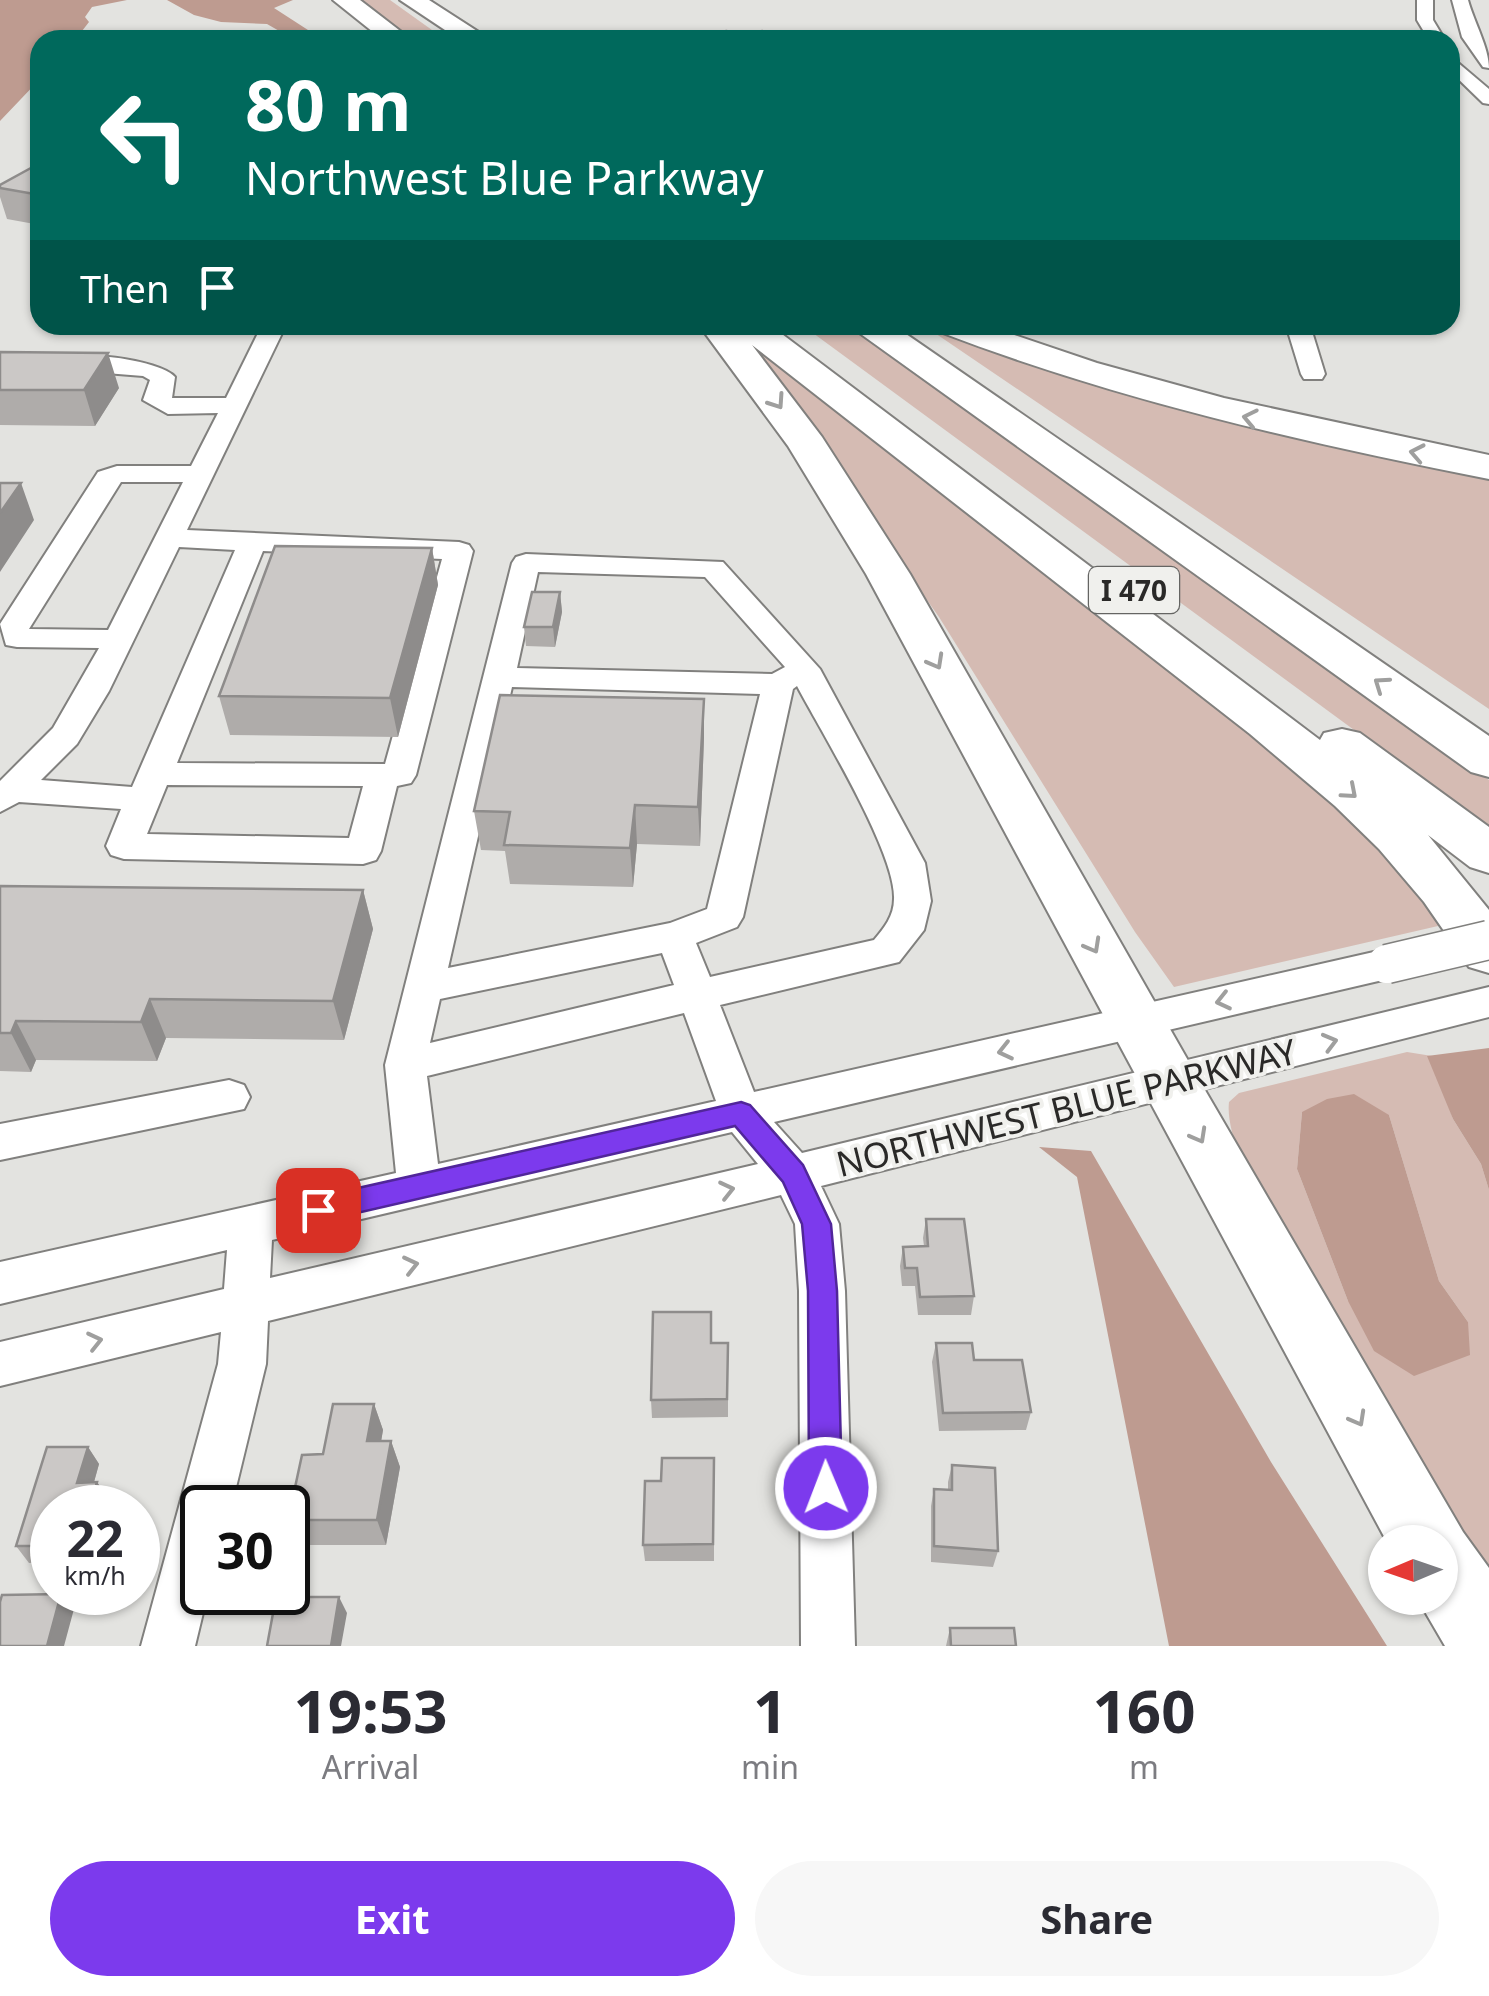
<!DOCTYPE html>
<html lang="en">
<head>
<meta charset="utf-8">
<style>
  :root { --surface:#fff; --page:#f7f7f7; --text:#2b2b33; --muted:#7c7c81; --accent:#7c3aed }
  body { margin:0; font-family:"Noto Sans",sans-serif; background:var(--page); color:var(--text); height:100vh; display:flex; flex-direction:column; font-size:38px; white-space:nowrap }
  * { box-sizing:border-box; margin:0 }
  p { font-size:32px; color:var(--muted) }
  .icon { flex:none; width:55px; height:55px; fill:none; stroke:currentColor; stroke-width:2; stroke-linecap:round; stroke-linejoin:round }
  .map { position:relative; height:1646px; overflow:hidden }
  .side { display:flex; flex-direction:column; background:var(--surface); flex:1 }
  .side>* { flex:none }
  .banner { position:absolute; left:30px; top:30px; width:1430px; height:305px; border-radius:30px; box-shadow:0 2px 8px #0004; background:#00695c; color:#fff; overflow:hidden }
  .needle { width:65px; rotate:268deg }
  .tools { position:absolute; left:1368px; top:1525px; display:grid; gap:20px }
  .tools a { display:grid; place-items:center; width:90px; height:90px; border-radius:50%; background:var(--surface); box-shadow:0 2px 8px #0004; font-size:50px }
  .speed { position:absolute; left:30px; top:1485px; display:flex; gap:20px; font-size:50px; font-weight:700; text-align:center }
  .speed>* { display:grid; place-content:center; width:130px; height:130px; border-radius:50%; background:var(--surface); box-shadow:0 2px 8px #0004; line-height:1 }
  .speed small { font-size:25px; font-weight:400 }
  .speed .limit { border:5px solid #111; border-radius:15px; background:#fff; color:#111 }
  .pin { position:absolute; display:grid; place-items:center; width:85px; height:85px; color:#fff; margin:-42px; border-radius:20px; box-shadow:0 5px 15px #0006 }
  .me { position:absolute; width:110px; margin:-55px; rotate:359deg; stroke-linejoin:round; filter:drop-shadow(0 0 8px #0008) }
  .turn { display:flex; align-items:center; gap:35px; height:210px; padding:0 50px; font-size:45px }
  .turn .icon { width:130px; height:130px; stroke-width:2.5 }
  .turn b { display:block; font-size:70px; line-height:85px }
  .then { display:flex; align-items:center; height:95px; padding:0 50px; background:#0003; gap:20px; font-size:38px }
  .eta { display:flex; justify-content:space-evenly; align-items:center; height:170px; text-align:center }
  .eta b { font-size:60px; font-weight:700; line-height:70px }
  .cta { display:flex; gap:20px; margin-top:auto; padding:20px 50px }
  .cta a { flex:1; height:115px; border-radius:60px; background:var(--accent); color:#fff; font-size:40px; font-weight:700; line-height:115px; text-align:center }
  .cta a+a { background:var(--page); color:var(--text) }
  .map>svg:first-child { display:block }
  .green { fill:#d5bbb3; fill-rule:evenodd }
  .forest { fill:#be9b90 }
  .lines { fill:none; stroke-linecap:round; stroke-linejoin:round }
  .minor-casing { stroke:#81807e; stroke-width:4 }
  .highway-casing { stroke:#81807e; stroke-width:4 }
  .minor { fill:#fff; fill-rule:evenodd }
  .highway { fill:#fff; fill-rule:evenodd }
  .minor-bridge-casing { stroke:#81807e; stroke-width:41; stroke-linecap:butt }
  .minor-bridge { stroke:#fff; stroke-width:38 }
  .wall { fill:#afacaa }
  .shaded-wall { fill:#8e8c8b }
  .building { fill:#cbc8c6; stroke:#8e8c8b; stroke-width:2.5 }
  .oneway { stroke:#9f9f9e }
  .route { fill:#7c3aed; stroke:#51269a; stroke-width:2.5 }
  .labels { text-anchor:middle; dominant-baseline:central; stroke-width:8; stroke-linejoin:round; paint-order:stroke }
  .shield { fill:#f0f0ed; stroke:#656563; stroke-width:2.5 }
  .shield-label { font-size:28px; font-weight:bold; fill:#2a2928 }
  .near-street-label { font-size:35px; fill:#2a2928; stroke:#f0f0ed }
</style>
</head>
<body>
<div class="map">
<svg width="1489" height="1646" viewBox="0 0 1489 1646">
  <rect width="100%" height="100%" fill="#e3e3e0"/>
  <!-- green -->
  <path class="green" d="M 360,0 L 390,0 L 446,40 L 414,40 Z
    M 802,325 L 848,325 L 1489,780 L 1489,829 Z
    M 923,325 L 937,325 C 1046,369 1157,406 1271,433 C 1343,450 1417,462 1489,477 L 1489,709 Z
    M 740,336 L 1324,786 L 1451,923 L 1174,987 L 1135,932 L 939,617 Z
    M 1407,1052 L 1432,1056 L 1453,1119 L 1481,1164 L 1489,1190 L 1489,1590 C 1444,1514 1399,1437 1354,1360 C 1322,1305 1222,1161 1229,1102 L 1239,1093 ZM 1302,1112 L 1389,1115 L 1439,1281 L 1468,1322 L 1348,1301 L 1297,1169 Z"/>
  <!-- forest -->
  <path class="forest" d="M 0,0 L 127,0 L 92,7 L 85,17 L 89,22 L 75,40 L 40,40 L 40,79 L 0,121 Z
    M 167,0 L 293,0 L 274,8 L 308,30 L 311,40 L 295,40 L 267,24 L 221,22 L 194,15 Z
    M 1489,1048 L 1489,1190 L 1481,1164 L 1453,1119 L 1427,1056 Z
    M 1354,1094 L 1389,1115 L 1439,1281 L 1468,1322 L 1470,1355 L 1414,1376 L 1374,1351 L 1348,1301 L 1297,1169 L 1302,1112 L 1327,1099 Z
    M 1039,1147 L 1091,1151 L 1271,1462 L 1387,1646 L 1169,1646 L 1077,1177 Z"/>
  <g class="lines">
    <defs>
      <path id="minor" d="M 1417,0 L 1433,0 L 1433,20 L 1445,40 L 1429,40 L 1417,20 Z
        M 1452,0 L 1468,0 C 1474,22 1489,48 1489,68 L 1483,67 L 1462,37 Z
        M 1450,56 L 1489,89 L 1489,104 L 1483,103 L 1450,71 Z
        M 262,325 L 286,325 L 187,530 L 459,542 L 469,545 L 473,551 L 416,775 L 411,783 L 397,786 L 381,851 L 376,860 L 363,864 L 124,859 L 111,855 L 106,846 L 121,809 L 19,802 L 0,812 L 0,781 L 53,728 L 99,648 L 17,647 L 6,645 L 0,624 L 98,472 L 117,466 L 191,466 L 218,413 L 168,414 L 143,400 L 150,380 L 143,376 L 68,370 L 56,363 C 70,347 161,360 175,377 L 172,398 L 226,398 ZM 121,482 L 183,482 L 108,630 L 29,629 ZM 179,547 L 235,550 L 132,787 L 41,780 L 77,744 L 109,691 ZM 263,551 L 442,559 L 385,764 L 177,763 ZM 167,785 L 363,786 L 349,838 L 147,834 Z
        M 1286,325 L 1310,325 L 1325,374 L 1322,379 L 1304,379 L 1301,374 Z
        M 526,554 L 723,562 L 820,669 L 925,863 L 931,901 L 924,930 L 899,962 L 720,1005 L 754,1092 L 1387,949 L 1401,954 L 1406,964 L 1401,974 L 1387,979 L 774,1122 L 802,1153 L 1489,987 L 1489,1017 L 821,1186 L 839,1224 L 845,1291 L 855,1646 L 801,1646 L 799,1291 L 795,1224 L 781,1195 L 268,1321 L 266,1364 L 231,1508 L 202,1508 L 202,1592 L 208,1592 L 195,1646 L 141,1646 L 218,1364 L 221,1332 L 0,1386 L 0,1342 L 224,1289 L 227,1250 L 0,1304 L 0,1262 L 396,1173 L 385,1065 L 512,563 L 516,557 ZM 538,572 L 705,577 L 785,667 L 772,674 L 517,668 ZM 797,686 C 822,733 896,853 894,899 C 894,916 884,928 874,940 L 710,977 L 696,943 L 737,927 L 743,917 L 793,689 ZM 512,687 L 760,694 L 707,909 L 670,923 L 448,968 ZM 662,953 L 674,985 L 430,1043 L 440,999 ZM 684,1013 L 716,1101 L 438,1164 L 427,1076 ZM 732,1132 L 758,1164 L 270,1278 L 272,1240 Z
        M 229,1080 L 244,1085 L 250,1097 L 244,1109 L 0,1160 L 0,1124 Z"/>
      <path id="highway" d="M 333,0 L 360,0 L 412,40 L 383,40 Z
        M 400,0 L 429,0 L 491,40 L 460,40 Z
        M 699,325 L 770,325 L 1320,740 L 1324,733 L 1342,729 L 1360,733 L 1489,827 L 1489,873 L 1470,867 L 1428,835 L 1489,910 L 1489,973 L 1469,967 L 1424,902 L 1379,849 L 1335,806 L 1250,734 L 752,345 L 822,437 L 910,574 L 1202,1085 L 1463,1532 L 1489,1568 L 1489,1646 L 1445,1646 L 1417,1598 L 1440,1598 L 1440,1542 L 1387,1542 L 866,574 L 788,446 Z
        M 852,325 L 893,325 L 1489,736 L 1489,777 L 1471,772 L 858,332 Z
        M 934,325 L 985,325 L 1097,363 L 1224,398 L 1489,455 L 1489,479 C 1302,442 1118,400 940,332 Z"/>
    </defs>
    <!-- minor casing -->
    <use href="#minor" class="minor-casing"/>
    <!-- highway casing -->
    <use href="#highway" class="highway-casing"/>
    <!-- minor -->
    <use href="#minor" class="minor"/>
    <!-- highway -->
    <use href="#highway" class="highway"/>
    <defs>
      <path id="minor-bridge" d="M 1387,964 L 1489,940"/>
    </defs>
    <!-- minor-bridge casing -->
    <use href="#minor-bridge" class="minor-bridge-casing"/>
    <!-- minor-bridge -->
    <use href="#minor-bridge" class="minor-bridge"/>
  </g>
  <!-- wall -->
  <path class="wall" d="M 40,163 L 40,225 L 7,219 L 0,197 L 0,185 Z
    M 0,352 L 119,388 L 95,426 L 0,425 Z
    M 432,548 L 438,585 L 398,737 L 230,735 L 219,696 Z
    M 560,592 L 562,612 L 555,647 L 526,646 L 524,627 Z
    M 704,738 L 700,846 L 637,844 L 633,887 L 510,884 L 505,851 L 481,850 L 474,811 Z
    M 0,886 L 363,890 L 373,929 L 344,1040 L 166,1038 L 157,1061 L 36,1060 L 31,1072 L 0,1071 Z
    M 926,1219 L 974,1296 L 971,1315 L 918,1315 L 915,1286 L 902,1286 L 900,1266 L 903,1247 L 924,1246 L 923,1238 Z
    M 712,1343 L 728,1343 L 728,1417 L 652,1418 L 651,1400 Z
    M 936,1343 L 974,1360 L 1031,1412 L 1026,1430 L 939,1431 L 932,1362 Z
    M 374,1404 L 383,1430 L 381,1441 L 391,1441 L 400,1467 L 386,1545 L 300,1545 L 288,1520 L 323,1454 Z
    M 47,1447 L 88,1447 L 99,1464 L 94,1482 L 97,1482 L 108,1499 L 106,1508 L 52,1508 L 52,1562 L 29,1563 L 16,1546 Z
    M 714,1458 L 714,1561 L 645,1561 L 643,1545 L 661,1481 Z
    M 952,1465 L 998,1551 L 993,1567 L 931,1562 L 931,1506 L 934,1489 L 948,1490 L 948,1482 Z
    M 950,1628 L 1016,1646 L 946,1646 Z"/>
  <!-- shaded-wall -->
  <path class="shaded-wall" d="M 108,353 L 119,388 L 95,426 L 84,390 Z
    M 21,483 L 34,520 L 0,572 L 0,513 Z
    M 432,548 L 438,585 L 398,737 L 390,698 Z
    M 560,592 L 562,612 L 555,647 L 553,627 Z
    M 704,699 L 704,738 L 700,846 L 698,807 Z
    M 635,805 L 637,844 L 633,887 L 630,848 Z
    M 363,890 L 373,929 L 344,1040 L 333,1001 Z
    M 150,999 L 166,1038 L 157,1061 L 141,1022 Z
    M 16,1021 L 36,1060 L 31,1072 L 11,1033 Z
    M 374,1404 L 383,1430 L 377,1466 L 367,1441 Z
    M 391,1441 L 400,1467 L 386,1545 L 377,1520 Z
    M 88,1447 L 99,1464 L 89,1500 L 77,1483 Z
    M 97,1482 L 108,1499 L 106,1508 L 89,1508 Z
    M 61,1594 L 74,1609 L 64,1646 L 47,1646 Z
    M 339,1597 L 347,1613 L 341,1646 L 331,1646 Z"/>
  <!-- building -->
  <path class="building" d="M 726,31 L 751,35 L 762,31 L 788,36 L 781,40 L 708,40 Z
    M 40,163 L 40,195 L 0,188 L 0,185 Z
    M 0,352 L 108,353 L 84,390 L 0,390 Z
    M 0,483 L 21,483 L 0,513 Z
    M 275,546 L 432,548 L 390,698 L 219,696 Z
    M 532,592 L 560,592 L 553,627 L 524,627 Z
    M 500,695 L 704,699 L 698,807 L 635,805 L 630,848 L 504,845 L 510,812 L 474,811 Z
    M 0,886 L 363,890 L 333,1001 L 150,999 L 141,1022 L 16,1021 L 11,1033 L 0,1033 Z
    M 926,1219 L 964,1219 L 974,1296 L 920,1297 L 917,1268 L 905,1268 L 903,1247 L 928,1246 Z
    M 653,1312 L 711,1312 L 711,1343 L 728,1343 L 727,1399 L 651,1400 Z
    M 936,1343 L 972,1343 L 974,1360 L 1022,1360 L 1031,1412 L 943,1413 Z
    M 333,1404 L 374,1404 L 367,1441 L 391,1441 L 377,1520 L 288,1520 L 302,1455 L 323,1454 Z
    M 47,1447 L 88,1447 L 77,1483 L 97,1482 L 89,1508 L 52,1508 L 52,1546 L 16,1546 Z
    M 662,1458 L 714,1458 L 713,1544 L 643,1545 L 645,1481 L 661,1481 Z
    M 952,1465 L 995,1468 L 998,1551 L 934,1546 L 934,1489 L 952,1490 Z
    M 61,1594 L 47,1646 L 0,1646 L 0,1602 L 2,1595 Z
    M 276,1597 L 339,1597 L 331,1646 L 267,1646 Z
    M 950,1628 L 1014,1628 L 1016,1646 L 951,1646 Z"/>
  <!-- one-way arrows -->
  <defs><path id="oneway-chevron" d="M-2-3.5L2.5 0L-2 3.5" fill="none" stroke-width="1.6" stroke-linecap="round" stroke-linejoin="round" transform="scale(2.5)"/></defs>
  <g class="oneway">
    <use href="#oneway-chevron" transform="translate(777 402) rotate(56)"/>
    <use href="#oneway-chevron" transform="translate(1250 418) rotate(-168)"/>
    <use href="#oneway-chevron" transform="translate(1417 453) rotate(-169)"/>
    <use href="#oneway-chevron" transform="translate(936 662) rotate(61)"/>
    <use href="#oneway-chevron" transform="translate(1381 684) rotate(-145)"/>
    <use href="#oneway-chevron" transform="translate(1350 792) rotate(41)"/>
    <use href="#oneway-chevron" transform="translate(1093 946) rotate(61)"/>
    <use href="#oneway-chevron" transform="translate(1223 1001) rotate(167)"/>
    <use href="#oneway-chevron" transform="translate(1330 1042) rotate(-15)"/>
    <use href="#oneway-chevron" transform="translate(1005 1051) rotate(167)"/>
    <use href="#oneway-chevron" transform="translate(1199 1136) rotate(61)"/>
    <use href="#oneway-chevron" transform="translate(727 1190) rotate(-13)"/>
    <use href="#oneway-chevron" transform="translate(411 1265) rotate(-13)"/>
    <use href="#oneway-chevron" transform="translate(95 1341) rotate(-13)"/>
    <use href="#oneway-chevron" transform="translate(1358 1419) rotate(61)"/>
  </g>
  <!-- route -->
  <path class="route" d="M 741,1102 L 750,1105 L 803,1165 L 831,1224 L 837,1291 L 842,1488 L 837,1500 L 826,1504 L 814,1500 L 809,1488 L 808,1291 L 802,1224 L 783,1182 L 735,1126 L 318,1222 L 308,1218 L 304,1210 L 308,1201 L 318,1197 Z"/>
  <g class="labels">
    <!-- shield labels -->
    <rect class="shield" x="1089" y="567" width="90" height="46" rx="8"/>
    <g class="shield-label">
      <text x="1134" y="590">I 470</text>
    </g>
    <!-- near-street labels -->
    <g class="near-street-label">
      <text transform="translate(1066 1107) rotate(-14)">NORTHWEST BLUE PARKWAY</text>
    </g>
  </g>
</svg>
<div class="tools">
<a><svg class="needle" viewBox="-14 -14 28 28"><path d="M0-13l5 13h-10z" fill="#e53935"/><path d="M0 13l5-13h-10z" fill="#7c7c81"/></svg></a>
</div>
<div class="speed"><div>22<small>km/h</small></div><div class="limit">30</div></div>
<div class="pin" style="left:318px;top:1210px;background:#d93025"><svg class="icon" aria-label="arrive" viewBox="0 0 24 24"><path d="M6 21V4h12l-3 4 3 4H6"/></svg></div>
<svg class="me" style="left:826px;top:1488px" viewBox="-20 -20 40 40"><circle r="17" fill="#7c3aed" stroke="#fff" stroke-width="3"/><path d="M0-11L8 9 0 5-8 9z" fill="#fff"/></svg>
<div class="banner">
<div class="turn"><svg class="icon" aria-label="left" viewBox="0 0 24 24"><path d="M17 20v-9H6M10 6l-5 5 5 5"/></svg><div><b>80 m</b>Northwest Blue Parkway</div></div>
<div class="then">Then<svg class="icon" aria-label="arrive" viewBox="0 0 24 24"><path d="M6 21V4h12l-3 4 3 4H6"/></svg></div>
</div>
</div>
<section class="side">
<div class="eta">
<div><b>19:53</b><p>Arrival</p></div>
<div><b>1</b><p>min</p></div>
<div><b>160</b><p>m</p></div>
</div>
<div class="cta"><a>Exit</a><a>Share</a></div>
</section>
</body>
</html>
